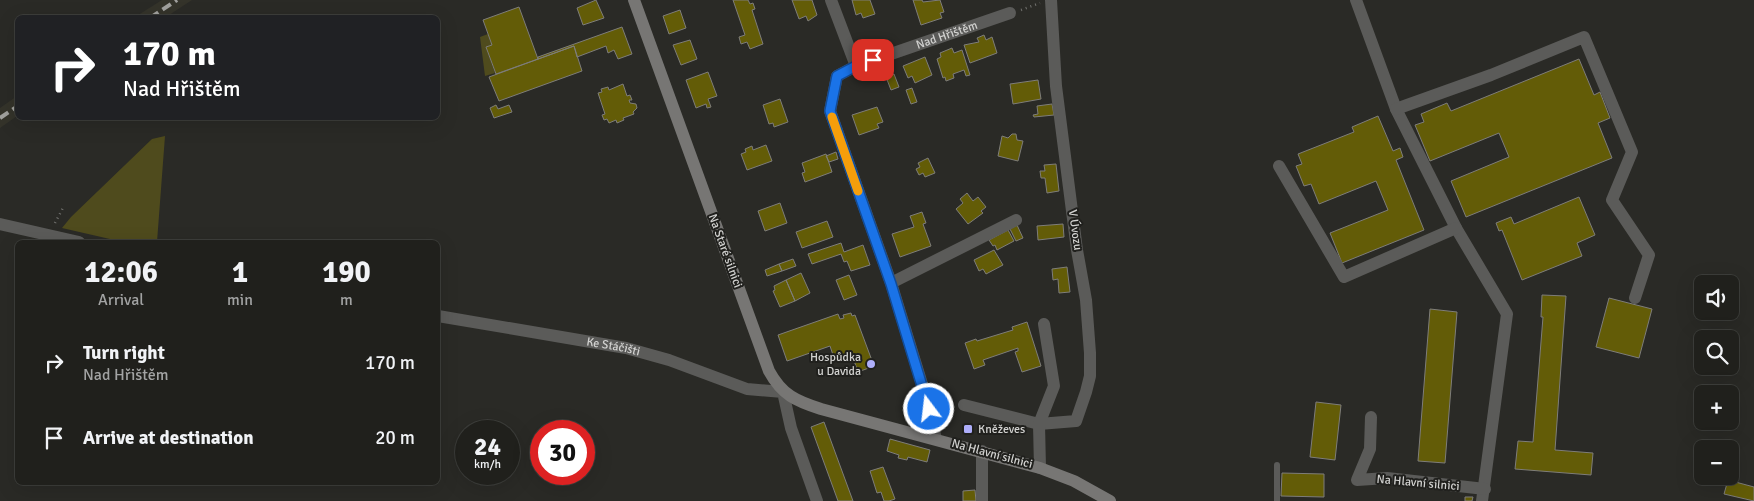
<!DOCTYPE html>
<html lang="en">
<head>
<meta charset="utf-8">
<style>
  :root { --surface:#20201c; --page:#2d2d29; --text:#f1f3f6; --muted:#a2a3a3; --line:#3d3e3b }
  body { margin:0; font-family:Signika,sans-serif; background:var(--page); color:var(--text); height:100vh; display:flex; flex-direction:column; font-size:19px; white-space:nowrap }
  * { box-sizing:border-box; margin:0 }
  p { font-size:16px; color:var(--muted) }
  .icon { flex:none; width:28px; height:28px; fill:none; stroke:currentColor; stroke-width:2; stroke-linecap:round; stroke-linejoin:round }
  .map { position:relative; flex:1; overflow:hidden }
  .drawer { position:absolute; left:15px; top:240px; width:425px; height:245px; display:flex; flex-direction:column; background:var(--surface); border-radius:8px; box-shadow:0 5px 20px #0002,0 0 0 1px var(--line) }
  .drawer>* { flex:none }
  .guide { position:absolute; left:15px; top:15px; width:425px; height:105px; border-radius:8px; box-shadow:0 5px 20px #0002,0 0 0 1px var(--line); background:#202124; color:#fff; overflow:hidden }
  .tools { position:absolute; left:1694px; top:275px; display:grid; gap:10px }
  .tools a { display:grid; place-items:center; width:45px; height:45px; border-radius:8px; background:var(--surface); box-shadow:0 5px 20px #0002,0 0 0 1px var(--line); font-size:25px }
  .speed { position:absolute; left:455px; top:420px; display:flex; gap:10px; font-size:25px; font-weight:700; text-align:center }
  .speed>* { display:grid; place-content:center; width:65px; height:65px; border-radius:50%; background:var(--surface); box-shadow:0 5px 20px #0002,0 0 0 1px var(--line); line-height:1 }
  .speed small { font-size:12px; font-weight:400 }
  .speed .limit { border:8px solid #d22; background:#fff; color:#111 }
  .pin { position:absolute; display:grid; place-items:center; width:42px; height:42px; color:#fff; margin:-21px; border-radius:10px; box-shadow:0 2px 8px #0006 }
  .me { position:absolute; width:55px; margin:-28px; rotate:345deg; stroke-linejoin:round; filter:drop-shadow(0 0 4px #0008) }
  .turn { display:flex; align-items:center; gap:18px; height:105px; padding:0 25px; font-size:22px }
  .turn .icon { width:65px; height:65px; stroke-width:2.5 }
  .turn b { display:block; font-size:35px; line-height:42px }
  .eta { display:flex; justify-content:space-evenly; align-items:center; height:85px; text-align:center }
  .eta b { font-size:30px; font-weight:700; line-height:35px }
  ul { padding:0; list-style:none }
  li { display:flex; align-items:center; gap:15px; height:75px; padding:0 25px }
  li div { flex:1 }
  li b { display:block; font-size:19px }
  li em { font-style:normal }
  .map>svg:first-child { display:block }
  .built { fill:#34332a }
  .green { fill:#4f4b1d }
  .building { fill:#635c07; stroke:#7e7d7a }
  .lines { fill:none; stroke-linecap:round; stroke-linejoin:round }
  .path { stroke:#71716e; stroke-width:2.5; stroke-dasharray:1 4; stroke-linecap:butt }
  .lane { stroke:#5b5b59; stroke-width:6 }
  .street { stroke:#5b5b59; stroke-width:12 }
  .secondary { stroke:#777674; stroke-width:12 }
  .rail { stroke:#a0a09d; stroke-width:4; stroke-dasharray:10 5; stroke-linecap:butt }
  .route-casing { stroke:#114b97; stroke-width:12 }
  .route { stroke:#1a73e8; stroke-width:9 }
  .slow { stroke:#f59e0b; stroke-width:9 }
  .poi-dot { fill:#aeaefa; stroke:#20201d; stroke-width:2 }
  .labels { text-anchor:middle; dominant-baseline:central; stroke-width:4; stroke-linejoin:round; paint-order:stroke }
  .street-label { font-size:12px; fill:#d2d2d0; stroke:#20201d }
  .poi-label { font-size:12px; fill:#d2d2d0; stroke:#20201d; text-anchor:end }
</style>
</head>
<body>
<div class="map">
<svg width="1754" height="501" viewBox="0 0 1754 501">
  <rect width="100%" height="100%" fill="#2a2a26"/>
  <!-- built -->
  <path class="built" d="M 162,0 L 192,0 L 166,17 L 135,17 Z
    M 17,96 L 17,116 L 0,128 L 0,108 Z"/>
  <!-- green -->
  <path class="green" d="M 488,34 L 492,45 L 486,47 L 495,73 L 485,76 L 480,37 Z
    M 165,136 L 157,242 L 123,242 L 62,228 L 71,217 L 152,139 Z"/>
  <!-- building -->
  <path class="building" d="M 596,0 L 604,18 L 583,25 L 577,8 Z
    M 733,0 L 748,0 L 750,4 L 753,3 L 755,9 L 752,10 L 763,44 L 750,49 L 747,42 L 741,44 L 739,37 L 745,35 Z
    M 792,0 L 812,0 L 817,15 L 808,21 L 806,16 L 799,19 Z
    M 852,0 L 870,0 L 875,14 L 863,18 L 861,13 L 856,15 Z
    M 913,0 L 922,0 L 923,2 L 940,0 L 944,12 L 940,13 L 942,18 L 921,25 Z
    M 519,7 L 538,59 L 496,74 L 486,47 L 492,45 L 483,20 Z
    M 680,10 L 686,28 L 669,34 L 663,16 Z
    M 622,27 L 632,54 L 618,59 L 614,50 L 608,53 L 606,46 L 577,57 L 574,46 L 538,59 L 538,57 Z
    M 984,35 L 986,40 L 992,37 L 997,53 L 970,63 L 964,45 L 979,42 L 977,38 Z
    M 690,40 L 697,59 L 681,65 L 673,45 Z
    M 574,46 L 582,71 L 499,101 L 489,77 Z
    M 952,48 L 954,53 L 962,50 L 970,75 L 966,76 L 964,70 L 953,74 L 954,78 L 946,81 L 945,77 L 943,78 L 937,59 L 941,57 L 940,53 Z
    M 925,57 L 932,75 L 915,83 L 912,76 L 908,78 L 903,66 Z
    M 1579,59 L 1594,95 L 1600,92 L 1610,118 L 1598,123 L 1612,158 L 1466,217 L 1451,181 L 1509,157 L 1499,133 L 1430,161 L 1415,125 L 1424,122 L 1421,114 L 1447,103 L 1451,111 Z
    M 708,72 L 717,96 L 708,99 L 711,107 L 707,108 L 706,104 L 696,108 L 686,80 Z
    M 894,74 L 899,87 L 891,90 L 886,77 Z
    M 1038,80 L 1041,99 L 1013,104 L 1010,84 Z
    M 623,84 L 627,96 L 630,95 L 632,100 L 629,100 L 630,103 L 636,104 L 637,108 L 633,112 L 634,114 L 623,118 L 624,120 L 617,123 L 616,120 L 609,123 L 607,119 L 604,120 L 602,115 L 605,114 L 598,93 L 602,92 L 601,89 L 608,87 L 609,90 Z
    M 912,88 L 917,102 L 911,104 L 906,90 Z
    M 780,99 L 788,122 L 774,127 L 773,123 L 769,124 L 763,105 Z
    M 1052,104 L 1054,115 L 1034,117 L 1033,115 L 1038,114 L 1037,106 Z
    M 496,105 L 498,109 L 509,105 L 512,112 L 494,118 L 490,108 Z
    M 877,107 L 883,122 L 877,124 L 879,128 L 859,135 L 852,115 Z
    M 1378,116 L 1393,151 L 1400,148 L 1403,157 L 1396,160 L 1424,230 L 1342,263 L 1330,233 L 1388,210 L 1376,181 L 1319,204 L 1311,184 L 1304,186 L 1296,166 L 1302,164 L 1298,154 L 1354,132 L 1352,127 Z
    M 1012,134 L 1016,134 L 1017,140 L 1023,141 L 1018,161 L 998,156 L 1002,136 L 1008,138 Z
    M 766,145 L 772,161 L 747,170 L 741,154 L 746,152 L 745,149 L 752,146 L 753,150 Z
    M 836,152 L 838,159 L 829,162 L 826,156 Z
    M 826,154 L 832,172 L 805,182 L 802,173 L 805,172 L 802,163 Z
    M 928,158 L 935,173 L 925,177 L 923,173 L 919,175 L 916,169 L 920,167 L 918,163 Z
    M 1056,164 L 1059,191 L 1047,193 L 1045,178 L 1041,178 L 1040,171 L 1045,171 L 1044,165 Z
    M 967,193 L 973,201 L 978,197 L 986,207 L 981,211 L 983,213 L 968,224 L 956,209 L 963,203 L 960,199 Z
    M 1579,197 L 1595,235 L 1577,243 L 1582,256 L 1522,280 L 1502,230 L 1499,231 L 1496,223 L 1511,217 L 1514,224 Z
    M 780,203 L 787,223 L 765,231 L 758,211 Z
    M 922,212 L 926,223 L 923,224 L 931,246 L 900,257 L 892,234 L 914,227 L 910,216 Z
    M 827,221 L 833,237 L 802,248 L 796,232 Z
    M 1063,224 L 1064,237 L 1038,240 L 1037,226 Z
    M 1017,225 L 1023,238 L 1016,241 L 1010,229 Z
    M 1008,230 L 1014,241 L 997,250 L 995,245 L 993,246 L 989,240 Z
    M 841,243 L 844,252 L 863,245 L 870,265 L 851,271 L 847,261 L 844,262 L 841,254 L 812,264 L 808,254 Z
    M 994,250 L 1003,265 L 986,274 L 983,269 L 979,271 L 974,260 Z
    M 793,259 L 796,266 L 782,271 L 779,264 Z
    M 779,264 L 782,271 L 767,276 L 765,270 Z
    M 1067,267 L 1070,292 L 1059,293 L 1058,279 L 1053,280 L 1052,269 Z
    M 801,273 L 810,293 L 795,301 L 786,280 Z
    M 849,275 L 857,295 L 844,300 L 836,280 Z
    M 786,280 L 795,301 L 780,307 L 773,291 L 775,290 L 774,286 Z
    M 1542,295 L 1566,296 L 1555,450 L 1593,453 L 1591,475 L 1515,469 L 1518,441 L 1533,442 L 1543,317 L 1541,317 Z
    M 1609,298 L 1652,309 L 1639,358 L 1596,347 Z
    M 1430,309 L 1457,312 L 1445,463 L 1418,461 Z
    M 851,313 L 852,316 L 855,315 L 874,366 L 858,372 L 851,352 L 834,358 L 830,346 L 787,361 L 778,335 L 838,314 L 840,319 L 844,318 L 843,315 Z
    M 1027,322 L 1041,366 L 1022,372 L 1015,352 L 1018,351 L 1018,348 L 983,360 L 985,365 L 974,369 L 965,343 L 976,339 L 977,341 L 1013,330 L 1012,327 Z
    M 1316,402 L 1341,405 L 1335,460 L 1310,457 Z
    M 824,422 L 853,501 L 838,501 L 811,427 Z
    M 890,439 L 930,450 L 927,462 L 908,457 L 907,460 L 898,458 L 899,455 L 887,451 Z
    M 883,467 L 895,499 L 889,501 L 884,501 L 881,492 L 877,493 L 870,471 Z
    M 1282,473 L 1324,474 L 1324,497 L 1281,496 Z
    M 1728,480 L 1754,487 L 1754,501 L 1724,494 Z
    M 975,490 L 976,501 L 963,501 L 963,491 Z
    M 1465,497 L 1473,497 L 1472,501 L 1465,501 Z"/>
  <g class="lines">
    <!-- path -->
    <path class="path" d="M 1021,10 L 1040,3
      M 55,223 L 64,206"/>
    <!-- lane -->
    <path class="lane" d="M 1277,501 L 1277,465"/>
    <!-- street -->
    <g class="street">
      <path d="M 831,0 L 856,66 L 837,76 L 830,111 L 891,283 L 925,394 L 936,439"/>
      <path d="M 1356,0 L 1396,109 L 1456,228 L 1507,314 L 1482,501"/>
      <path id="s1" d="M 856,66 L 1010,13"/>
      <path d="M 1396,109 L 1491,75 L 1584,37 L 1632,152 L 1612,200 L 1649,255 L 1635,298"/>
      <path d="M 1279,166 L 1344,277 L 1456,228"/>
      <path d="M 0,224 L 79,242"/>
      <path d="M 891,283 L 1016,220"/>
      <path id="s2" d="M 438,316 L 626,348 L 669,360 L 747,389 L 783,392 L 791,428 L 817,501"/>
      <path d="M 964,405 L 1039,424 L 1076,421 L 1086,392 L 1090,376 L 1090,353 L 1086,300 L 1077,250 L 1056,86 L 1051,0"/>
      <path d="M 1371,417 L 1370,449 L 1357,480 L 1387,478 L 1485,489"/>
      <path d="M 982,451 L 982,501"/>
      <path d="M 1040,468 L 1039,424 L 1054,386 L 1044,324"/>
    </g>
    <!-- secondary -->
    <path class="secondary" d="M 634,0 L 769,371 C 782,395 796,401 821,409 L 1040,468 L 1074,481 L 1110,501"/>
    <!-- rail -->
    <path class="rail" d="M 150,18 L 177,0
      M 0,118 L 18,106"/>
  </g>
  <g class="lines">
    <defs>
      <path id="route" d="M 873,60 L 856,66 L 837,76 L 830,111 L 891,284 L 929,409"/>
    </defs>
    <!-- route casing -->
    <use href="#route" class="route-casing"/>
    <!-- route -->
    <use href="#route" class="route"/>
    <!-- slow -->
    <path class="slow" d="M 832,117 L 858,191"/>
  </g>
  <!-- markers -->
  <g class="poi-dot">
    <circle cx="871" cy="364" r="5"/>
    <rect x="963" y="424" width="10" height="10" rx="2.5"/>
  </g>
  <g class="labels">
    <!-- street labels -->
    <g class="street-label">
      <text stroke="none"><textPath href="#s1" startOffset="96">Nad Hřištěm</textPath></text>
      <text transform="translate(1075 230) rotate(82)">V Úvozu</text>
      <text transform="translate(725 251) rotate(70)">Na Staré silnici</text>
      <text stroke="none"><textPath href="#s2" startOffset="178">Ke Stáčišti</textPath></text>
      <text transform="translate(992 454) rotate(15)">Na Hlavní silnici</text>
      <text transform="translate(1418 483) rotate(5)">Na Hlavní silnici</text>
    </g>
    <!-- poi labels -->
    <g class="poi-label">
      <text x="861" y="357">Hospůdka<tspan x="861" dy="14">u Davida</tspan></text>
      <text x="978" y="429" text-anchor="start">Kněževes</text>
    </g>
  </g>
</svg>
<div class="tools">
<a><svg class="icon" aria-label="sound" viewBox="0 0 24 24"><path d="M4 9h4l5-4v14l-5-4H4zM17 9q2 3 0 6"/></svg></a>
<a><svg class="icon" aria-label="search" viewBox="0 0 24 24"><circle cx="10" cy="10" r="6"/><path d="M15 15l6 6"/></svg></a>
<a>+</a>
<a>−</a>
</div>
<div class="speed"><div>24<small>km/h</small></div><div class="limit">30</div></div>
<div class="pin" style="left:873px;top:60px;background:#d93025"><svg class="icon" aria-label="arrive" viewBox="0 0 24 24"><path d="M6 21V4h12l-3 4 3 4H6"/></svg></div>
<svg class="me" style="left:929px;top:409px" viewBox="-20 -20 40 40"><circle r="17" fill="#1a73e8" stroke="#fff" stroke-width="3"/><path d="M0-11L8 9 0 5-8 9z" fill="#fff"/></svg>
<div class="guide">
<div class="turn"><svg class="icon" aria-label="right" viewBox="0 0 24 24"><path d="M7 20v-9h11M14 6l5 5-5 5"/></svg><div><b>170 m</b>Nad Hřištěm</div></div>
</div>
<section class="drawer">
<div class="eta">
<div><b>12:06</b><p>Arrival</p></div>
<div><b>1</b><p>min</p></div>
<div><b>190</b><p>m</p></div>
</div>
<ul>
<li><svg class="icon" aria-label="right" viewBox="0 0 24 24"><path d="M7 20v-9h11M14 6l5 5-5 5"/></svg><div><b>Turn right</b><p>Nad Hřištěm</p></div><em>170 m</em></li>
<li><svg class="icon" aria-label="arrive" viewBox="0 0 24 24"><path d="M6 21V4h12l-3 4 3 4H6"/></svg><div><b>Arrive at destination</b></div><em>20 m</em></li>
</ul>
</section>
</div>
</body>
</html>
